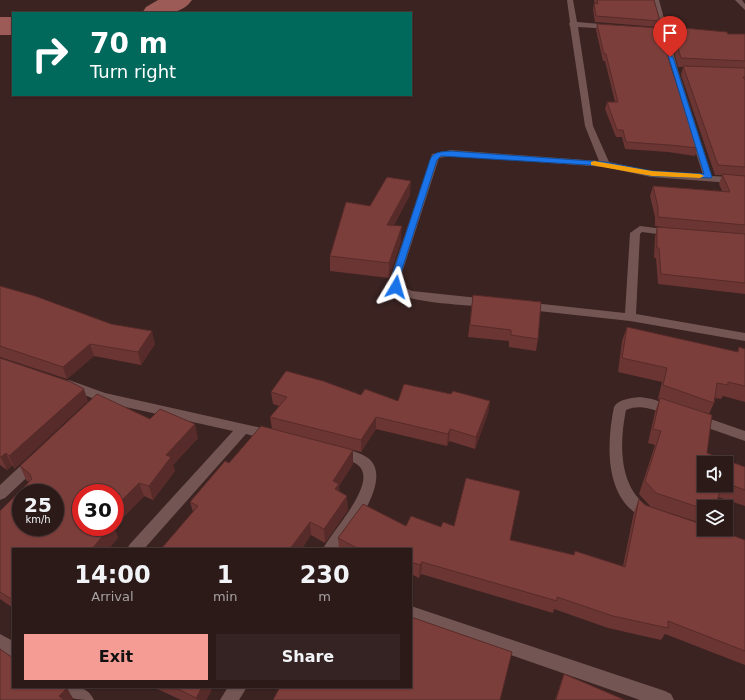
<!DOCTYPE html>
<html lang="en">
<head>
<meta charset="utf-8">
<style>
  :root { --surface:#2c1a19; --page:#342322; --text:#f1f3f6; --muted:#a6a1a2; --line:#483838; --accent:#f59c95 }
  body { margin:0; font-family:"DejaVu Sans",sans-serif; background:var(--page); color:var(--text); height:100vh; display:flex; flex-direction:column; font-size:15px; white-space:nowrap }
  * { box-sizing:border-box; margin:0 }
  p { font-size:13px; color:var(--muted) }
  .icon { flex:none; width:22px; height:22px; fill:none; stroke:currentColor; stroke-width:2; stroke-linecap:round; stroke-linejoin:round }
  .map { position:relative; flex:1; overflow:hidden }
  .drawer { position:absolute; left:12px; top:548px; width:400px; height:140px; display:flex; flex-direction:column; background:var(--surface); border-radius:0px; box-shadow:0 1px 3px #0004,0 0 0 1px var(--line) }
  .drawer>* { flex:none }
  .top-card { position:absolute; left:12px; top:12px; width:400px; height:84px; border-radius:0px; box-shadow:0 1px 3px #0004,0 0 0 1px var(--line); background:#00695c; color:#fff; overflow:hidden }
  .tools { position:absolute; left:697px; top:456px; display:grid; gap:8px }
  .tools a { display:grid; place-items:center; width:36px; height:36px; border-radius:0px; background:var(--surface); box-shadow:0 1px 3px #0004,0 0 0 1px var(--line); font-size:20px }
  .speed { position:absolute; left:12px; top:484px; display:flex; gap:8px; font-size:20px; font-weight:700; text-align:center }
  .speed>* { display:grid; place-content:center; width:52px; height:52px; border-radius:50%; background:var(--surface); box-shadow:0 1px 3px #0004,0 0 0 1px var(--line); line-height:1 }
  .speed small { font-size:10px; font-weight:400 }
  .speed .limit { border:6px solid #d22; background:#fff; color:#111 }
  .pin { position:absolute; display:grid; place-items:center; width:34px; height:34px; color:#fff; margin:-41px -17px; border-radius:50% 50% 50% 0; rotate:-45deg; box-shadow:0 0 4px #0007 }
  .pin .icon { rotate:45deg }
  .me { position:absolute; width:44px; margin:-22px; rotate:7deg; stroke-linejoin:round; filter:drop-shadow(0 0 3px #0008) }
  .turn { display:flex; align-items:center; gap:14px; height:84px; padding:0 12px; font-size:18px }
  .turn .icon { width:52px; height:52px; stroke-width:2.5 }
  .turn b { display:block; font-size:28px; line-height:34px }
  .eta { display:flex; justify-content:space-evenly; align-items:center; height:68px; text-align:center }
  .eta b { font-size:24px; font-weight:600; line-height:28px }
  .button { display:flex; gap:8px; margin-top:auto; padding:8px 12px }
  .button a { flex:1; height:46px; border-radius:0px; background:var(--accent); color:#111; font-size:16px; font-weight:600; line-height:46px; text-align:center }
  .button a+a { background:var(--page); color:var(--text) }
  .map>svg:first-child { display:block }
  .lines { fill:none; stroke-linecap:round; stroke-linejoin:round }
  .river { fill:#9c5b56; fill-rule:evenodd }
  .street { fill:#735653; fill-rule:evenodd }
  .wall { fill:#6b3533; fill-rule:evenodd }
  .shaded-wall { fill:#572b29 }
  .building { fill:#7c3e3b; stroke:#572b29; fill-rule:evenodd }
  .route { fill:#1a73e8; stroke:#114b97 }
  .slow { fill:#f59e0b }
</style>
</head>
<body>
<div class="map">
<svg width="745" height="700" viewBox="0 0 745 700">
  <rect width="100%" height="100%" fill="#3a2321"/>
  <g class="lines">
    <!-- river -->
    <path class="river" d="M 158,0 L 192,0 C 180,17 160,13 142,13 L 146,7 Z
      M 0,17 L 13,17 L 13,35 L 0,35 Z"/>
    <!-- street -->
    <path class="street" d="M 567,0 L 573,0 L 577,22 L 612,25 L 616,27 L 612,29 L 578,27 L 593,126 L 609,162 L 651,171 L 703,175 L 670,70 L 653,0 L 659,0 L 678,70 L 712,176 L 745,178 L 745,184 L 651,177 L 605,167 L 451,156 L 439,158 L 400,279 L 402,286 L 412,291 L 488,299 L 494,303 L 488,307 C 468,305 414,303 399,294 C 393,291 391,285 390,279 L 432,154 L 451,150 L 599,161 L 585,126 L 570,26 L 569,24 L 570,22 Z
      M 735,0 L 742,0 L 745,4 L 745,10 Z
      M 640,226 L 672,230 L 677,233 L 672,236 L 642,232 L 640,234 L 636,314 L 745,333 L 745,341 L 630,321 L 520,309 L 518,306 L 524,302 L 625,313 L 630,233 Z
      M 69,380 L 105,393 L 271,430 L 276,431 L 278,435 L 276,439 L 271,440 L 246,434 L 144,549 L 127,549 L 130,544 L 233,431 L 103,402 L 65,388 L 63,385 L 65,382 Z
      M 640,397 L 652,399 L 676,407 L 677,410 L 676,413 C 661,418 648,401 626,410 C 619,444 618,492 654,510 L 656,514 L 654,518 L 649,520 C 604,504 606,445 614,407 C 618,399 632,398 640,397 Z
      M 696,414 L 745,431 L 745,441 L 691,422 L 689,419 L 691,416 Z
      M 339,448 C 349,450 360,452 368,458 C 394,478 352,531 340,549 L 323,549 C 331,532 376,486 360,467 C 354,460 342,459 334,457 L 332,453 L 334,449 Z
      M 34,457 L 39,458 L 41,462 L 39,466 L 5,498 L 0,500 L 0,485 L 29,458 Z
      M 411,606 L 665,691 L 671,694 L 674,700 L 640,700 L 411,620 Z
      M 0,634 L 13,641 L 13,658 L 0,651 Z
      M 60,687 C 75,687 87,685 94,700 C 79,700 67,700 60,687 Z
      M 228,687 L 247,687 L 239,700 L 220,700 Z"/>
  </g>
  <!-- wall -->
  <path class="wall" d="M 594,0 L 654,0 L 660,21 L 658,27 L 595,22 L 593,10 L 594,3 L 595,4 Z
    M 597,24 L 670,64 L 698,148 L 695,156 L 668,152 L 625,149 L 622,137 L 616,137 L 605,109 L 607,102 L 615,102 L 605,61 L 603,61 L 596,30 Z
    M 672,27 L 728,34 L 745,34 L 745,294 L 658,284 L 656,258 L 654,258 L 655,237 L 657,227 L 671,228 L 655,226 L 655,217 L 650,196 L 653,186 L 722,191 L 719,184 L 722,175 L 715,175 L 681,75 L 683,67 L 678,67 L 670,36 Z
    M 410,195 L 394,225 L 401,241 L 389,278 L 330,271 L 330,256 L 370,206 Z
    M 0,286 L 155,344 L 141,365 L 94,356 L 67,379 L 0,357 Z
    M 473,295 L 538,339 L 536,351 L 509,347 L 509,341 L 468,337 Z
    M 627,327 L 737,352 L 739,347 L 745,349 L 745,402 L 723,396 L 721,399 L 715,398 L 714,403 L 709,414 L 707,453 L 745,467 L 745,506 L 718,497 L 704,507 L 704,524 L 651,507 L 639,494 L 655,445 L 648,443 L 655,412 L 659,400 L 658,399 L 662,382 L 618,372 L 622,341 ZM 726,463 L 726,485 L 704,485 Z
    M 0,358 L 15,469 L 12,465 L 7,470 L 0,465 Z
    M 271,392 L 361,395 L 398,401 L 451,394 L 490,401 L 488,413 L 475,449 L 449,441 L 447,446 L 376,429 L 361,452 L 353,450 L 353,464 L 339,486 L 339,492 L 348,510 L 325,543 L 311,535 L 193,512 L 190,502 L 229,463 L 272,429 L 270,417 L 279,406 L 273,404 Z
    M 150,419 L 198,438 L 173,465 L 175,471 L 153,500 L 144,496 L 115,526 L 115,493 L 81,527 L 114,527 L 118,538 L 13,549 L 13,608 L 0,599 L 0,511 L 29,482 L 26,480 L 20,466 Z
    M 639,499 L 645,505 L 745,540 L 745,665 L 665,634 L 661,640 L 608,628 L 554,609 L 553,613 L 421,574 L 419,578 L 411,574 L 411,549 L 339,549 L 338,538 L 406,526 L 441,527 L 454,526 L 574,555 L 623,566 L 634,512 Z
    M 564,674 L 625,700 L 555,700 Z
    M 153,687 L 213,687 L 206,700 L 181,700 Z"/>
  <!-- shaded-wall -->
  <path class="shaded-wall" d="M 411,181 L 410,195 L 386,239 L 387,225 Z
    M 402,226 L 401,241 L 389,278 L 389,263 Z
    M 152,331 L 155,344 L 141,365 L 138,352 Z
    M 90,344 L 94,356 L 67,379 L 63,367 Z
    M 84,389 L 88,401 L 15,469 L 9,456 Z
    M 490,401 L 488,413 L 475,449 L 476,437 Z
    M 376,417 L 376,429 L 361,452 L 361,440 Z
    M 195,424 L 198,438 L 173,465 L 175,471 L 153,500 L 149,486 L 166,455 Z
    M 450,429 L 449,441 L 447,446 L 448,434 Z
    M 353,450 L 353,464 L 339,486 L 340,498 L 333,495 L 333,481 Z
    M 6,453 L 12,465 L 7,470 L 1,457 Z
    M 139,483 L 144,496 L 115,526 L 115,507 Z
    M 347,496 L 348,510 L 325,543 L 324,529 Z
    M 310,522 L 311,535 L 302,549 L 290,549 Z
    M 105,527 L 114,527 L 118,538 L 109,549 L 92,549 Z
    M 422,562 L 421,574 L 419,578 L 420,565 Z
    M 202,687 L 213,687 L 206,700 L 197,700 L 196,698 Z
    M 67,688 L 74,700 L 62,700 L 59,696 Z"/>
  <!-- building -->
  <path class="building" d="M 597,0 L 654,0 L 660,21 L 596,16 L 594,3 L 598,4 Z
    M 597,24 L 661,28 L 670,64 L 698,148 L 670,145 L 626,142 L 623,130 L 617,130 L 607,102 L 618,102 L 606,54 L 604,54 Z
    M 672,27 L 727,32 L 728,34 L 745,34 L 745,61 L 681,58 Z
    M 683,66 L 745,68 L 745,77 L 743,77 L 745,80 L 745,167 L 718,165 Z
    M 722,174 L 745,176 L 745,225 L 658,217 L 658,207 L 653,186 L 730,192 Z
    M 387,177 L 411,181 L 387,225 L 402,226 L 389,263 L 330,256 L 346,202 L 370,206 Z
    M 657,227 L 745,234 L 745,283 L 661,274 L 659,248 L 657,248 Z
    M 0,286 L 35,296 L 111,324 L 152,331 L 138,352 L 90,344 L 63,367 L 0,346 Z
    M 473,295 L 541,302 L 538,339 L 511,335 L 511,330 L 470,325 Z
    M 627,327 L 738,352 L 739,347 L 745,349 L 745,386 L 728,382 L 728,385 L 717,383 L 714,403 L 663,385 L 667,368 L 622,358 Z
    M 0,358 L 71,382 L 84,389 L 9,456 L 6,453 L 1,457 L 0,457 Z
    M 286,371 L 323,381 L 361,395 L 365,389 L 398,401 L 404,384 L 451,394 L 453,391 L 490,401 L 476,437 L 450,429 L 448,434 L 376,417 L 361,440 L 270,417 L 287,397 L 271,392 Z
    M 97,394 L 150,419 L 160,409 L 195,424 L 166,455 L 171,457 L 149,486 L 139,483 L 115,507 L 115,493 L 81,493 L 81,527 L 110,527 L 92,549 L 13,549 L 13,600 L 0,592 L 0,511 L 32,479 L 30,474 L 20,466 ZM 21,493 L 55,493 L 55,527 L 21,527 Z
    M 660,398 L 712,415 L 707,453 L 745,467 L 745,490 L 726,483 L 726,463 L 704,463 L 704,485 L 721,485 L 716,507 L 704,507 L 704,509 L 656,493 L 645,481 L 661,431 L 653,429 Z
    M 261,426 L 353,450 L 333,481 L 339,484 L 335,489 L 347,496 L 324,529 L 310,522 L 290,549 L 161,549 L 198,506 L 190,502 L 225,461 L 229,463 Z
    M 466,478 L 520,491 L 510,540 L 574,555 L 575,551 L 625,567 L 639,499 L 645,505 L 704,525 L 704,529 L 714,529 L 745,540 L 745,651 L 668,621 L 668,628 L 613,616 L 557,597 L 557,601 L 422,562 L 420,565 L 411,562 L 411,549 L 359,549 L 338,538 L 363,504 L 406,526 L 411,516 L 441,527 L 443,522 L 454,526 Z
    M 411,617 L 512,652 L 500,700 L 273,700 L 280,687 L 411,687 Z
    M 0,649 L 13,658 L 13,687 L 65,687 L 67,688 L 59,696 L 64,700 L 0,700 Z
    M 564,674 L 625,700 L 556,700 Z
    M 174,687 L 202,687 L 196,698 Z"/>
  <!-- route -->
  <path class="route" d="M 668,55 L 673,57 L 712,177 L 711,178 L 652,176 L 605,166 L 441,156 L 437,160 L 399,279 L 401,287 L 399,289 L 393,289 L 391,279 L 430,160 C 433,151 442,152 451,151 L 605,162 L 652,171 L 704,174 Z"/>
  <!-- slow -->
  <path class="slow" d="M 594,161 L 652,171 L 700,174 L 704,176 L 700,178 L 652,176 L 591,165 L 591,162 Z"/>
</svg>
<div class="tools">
<a><svg class="icon" aria-label="sound" viewBox="0 0 24 24"><path d="M4 9h4l5-4v14l-5-4H4zM17 9q2 3 0 6"/></svg></a>
<a><svg class="icon" aria-label="layers" viewBox="0 0 24 24"><path d="M12 4l9 5-9 5-9-5zM3 14l9 5 9-5"/></svg></a>
</div>
<div class="speed"><div>25<small>km/h</small></div><div class="limit">30</div></div>
<div class="pin" style="left:670px;top:57px;background:#d93025"><svg class="icon" aria-label="arrive" viewBox="0 0 24 24"><path d="M6 21V4h12l-3 4 3 4H6"/></svg></div>
<svg class="me" style="left:396px;top:287px" viewBox="-20 -20 40 40"><path d="M0-17L14 15 0 8-14 15z" fill="#1a73e8" stroke="#fff" stroke-width="4"/></svg>
<div class="top-card">
<div class="turn"><svg class="icon" aria-label="right" viewBox="0 0 24 24"><path d="M7 20v-9h11M14 6l5 5-5 5"/></svg><div><b>70 m</b>Turn right</div></div>
</div>
<section class="drawer">
<div class="eta">
<div><b>14:00</b><p>Arrival</p></div>
<div><b>1</b><p>min</p></div>
<div><b>230</b><p>m</p></div>
</div>
<div class="button"><a>Exit</a><a>Share</a></div>
</section>
</div>
</body>
</html>
